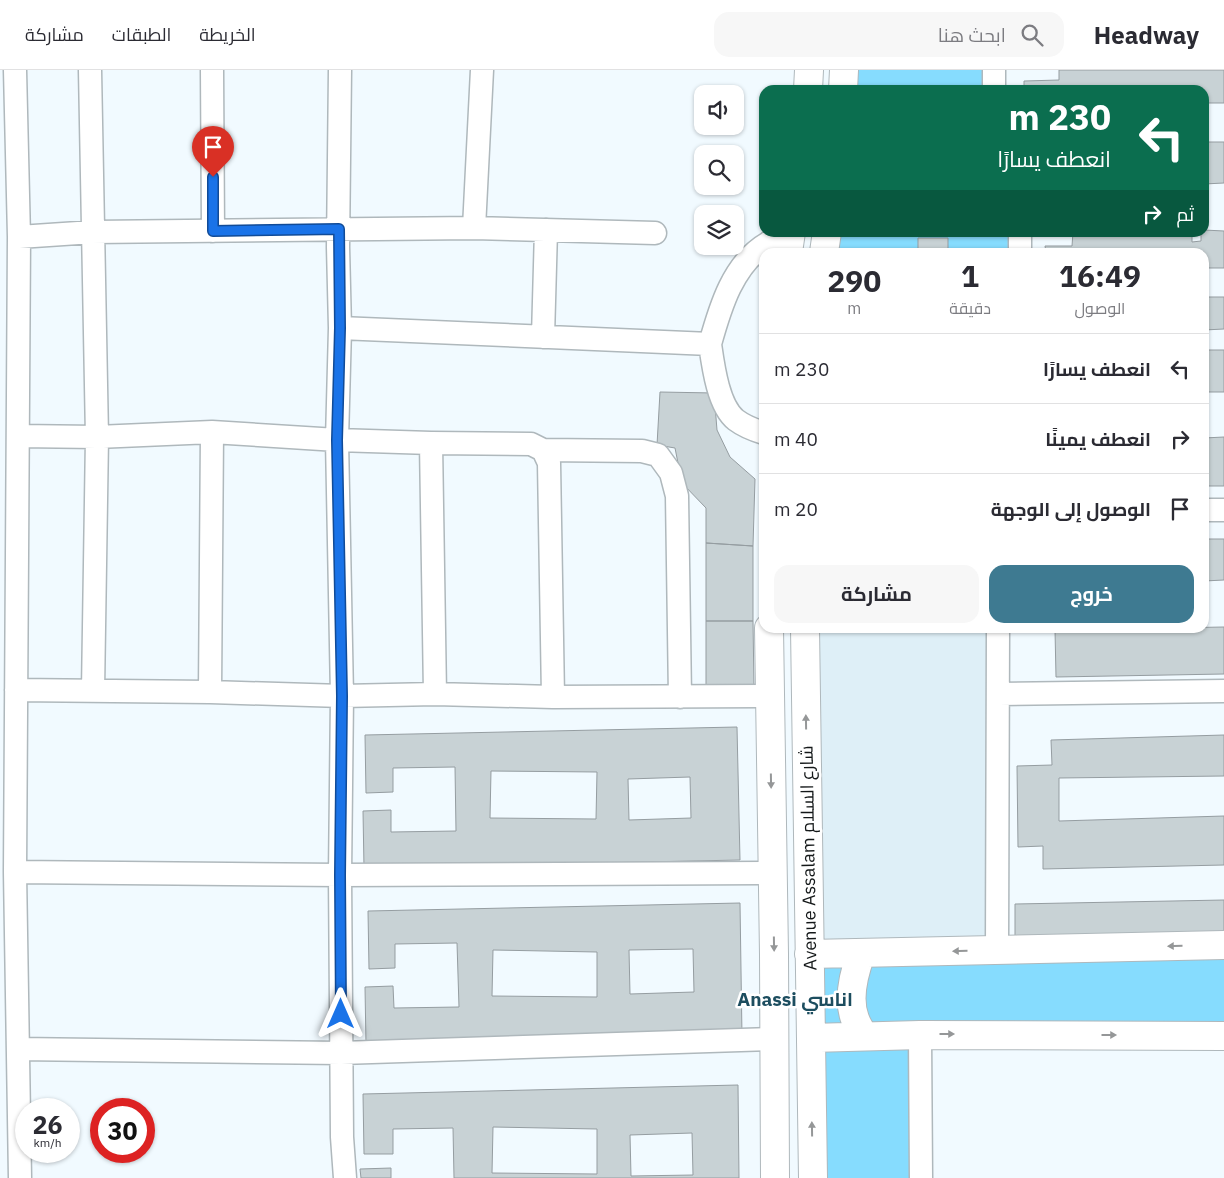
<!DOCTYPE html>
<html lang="ar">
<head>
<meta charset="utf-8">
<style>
  :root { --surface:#fff; --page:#f7f7f7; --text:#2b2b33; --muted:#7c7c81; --line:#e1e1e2; --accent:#3e7a91 }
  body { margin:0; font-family:"IBM Plex Sans",Cairo,sans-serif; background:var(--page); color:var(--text); direction:rtl; height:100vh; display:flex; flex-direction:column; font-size:19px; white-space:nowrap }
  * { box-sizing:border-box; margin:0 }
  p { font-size:16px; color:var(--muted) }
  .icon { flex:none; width:28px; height:28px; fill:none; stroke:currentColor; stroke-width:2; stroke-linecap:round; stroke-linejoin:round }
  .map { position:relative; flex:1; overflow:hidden; direction:ltr }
  .details { position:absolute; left:759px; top:178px; width:450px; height:385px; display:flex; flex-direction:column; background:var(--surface); border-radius:15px; box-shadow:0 1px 4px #0004; direction:rtl }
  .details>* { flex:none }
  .top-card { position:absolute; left:759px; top:15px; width:450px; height:152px; border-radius:15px; box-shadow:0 1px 4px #0004; direction:rtl; background:#0b6e4f; color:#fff; overflow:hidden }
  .controls { position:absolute; left:694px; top:15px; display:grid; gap:10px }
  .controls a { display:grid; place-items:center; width:50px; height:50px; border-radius:10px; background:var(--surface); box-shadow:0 1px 4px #0004; font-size:25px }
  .speed { position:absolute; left:15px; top:1028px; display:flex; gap:10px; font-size:25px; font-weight:700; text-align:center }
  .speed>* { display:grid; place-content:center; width:65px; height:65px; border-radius:50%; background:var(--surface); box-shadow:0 1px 4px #0004; line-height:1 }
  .speed small { font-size:12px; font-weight:400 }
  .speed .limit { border:8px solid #d22; background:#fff; color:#111 }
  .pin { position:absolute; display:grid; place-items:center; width:42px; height:42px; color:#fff; margin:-51px -21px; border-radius:50% 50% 50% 0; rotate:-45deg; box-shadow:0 0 5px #0007 }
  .pin .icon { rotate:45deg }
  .me { position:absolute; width:55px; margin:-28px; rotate:0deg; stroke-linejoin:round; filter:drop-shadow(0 0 4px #0008) }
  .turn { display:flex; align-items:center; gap:18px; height:105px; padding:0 15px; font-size:22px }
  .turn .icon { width:65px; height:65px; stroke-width:2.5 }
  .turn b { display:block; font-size:35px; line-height:42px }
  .then { display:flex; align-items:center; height:48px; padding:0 15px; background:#0003; gap:10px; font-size:19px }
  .eta { display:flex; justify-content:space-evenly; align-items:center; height:85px; text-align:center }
  .eta b { font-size:30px; font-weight:700; line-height:35px }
  .primary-button { display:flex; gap:10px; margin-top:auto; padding:10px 15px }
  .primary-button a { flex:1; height:58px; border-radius:15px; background:var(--accent); color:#fff; font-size:20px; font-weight:700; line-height:58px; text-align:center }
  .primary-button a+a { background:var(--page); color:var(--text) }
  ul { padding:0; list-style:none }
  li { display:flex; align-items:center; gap:15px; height:70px; padding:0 15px; border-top:1px solid var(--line) }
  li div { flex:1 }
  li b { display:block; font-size:19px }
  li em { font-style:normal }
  header { display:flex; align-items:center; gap:30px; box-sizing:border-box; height:70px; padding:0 25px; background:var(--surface); border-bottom:1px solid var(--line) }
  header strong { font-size:24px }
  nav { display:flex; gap:28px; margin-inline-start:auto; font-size:18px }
  .search { width:350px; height:45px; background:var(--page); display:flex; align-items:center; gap:12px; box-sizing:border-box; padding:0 18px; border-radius:15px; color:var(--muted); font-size:19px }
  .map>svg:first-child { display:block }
  .built { fill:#deeff7 }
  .green { fill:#86dcfe }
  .building { fill:#c8d2d5; stroke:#959da1; fill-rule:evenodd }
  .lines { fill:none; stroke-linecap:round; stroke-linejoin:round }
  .street-casing { stroke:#afb8bc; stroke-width:25 }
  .secondary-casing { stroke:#afb8bc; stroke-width:30 }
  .street { stroke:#fff; stroke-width:22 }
  .secondary { stroke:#fff; stroke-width:28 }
  .oneway { fill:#959798 }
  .route-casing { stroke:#114b97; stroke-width:12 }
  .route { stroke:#1a73e8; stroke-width:9 }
  .labels { text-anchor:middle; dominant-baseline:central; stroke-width:5; stroke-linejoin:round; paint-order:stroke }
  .street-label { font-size:18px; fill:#141819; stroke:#fff }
  .neighbourhood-label { font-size:19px; font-weight:bold; fill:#1c4d5f; stroke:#fff }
</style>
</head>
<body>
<header>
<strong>Headway</strong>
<div class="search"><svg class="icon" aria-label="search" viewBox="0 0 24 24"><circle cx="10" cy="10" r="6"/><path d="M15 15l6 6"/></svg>ابحث هنا</div>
<nav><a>الخريطة</a><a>الطبقات</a><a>مشاركة</a></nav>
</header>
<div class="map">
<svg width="1224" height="1108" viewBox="0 0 1224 1108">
  <rect width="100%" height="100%" fill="#f1faff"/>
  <!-- built -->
  <path class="built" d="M 805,558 L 998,558 L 997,881 L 809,884 Z"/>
  <!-- green -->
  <path class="green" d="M 844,0 L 997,0 L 997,20 L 843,20 Z
    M 827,163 L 1017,163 L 1017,182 L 824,182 Z
    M 1224,878 L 1224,959 L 920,965 L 921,1108 L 813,1108 L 809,884 Z"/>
  <!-- building -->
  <path class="building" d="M 1059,0 L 1224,0 L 1224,33 L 1204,33 L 1204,20 L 1024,20 L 1024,11 L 1059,10 Z
    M 1204,72 L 1224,72 L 1224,113 L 1204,114 Z
    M 1204,160 L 1224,161 L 1224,198 L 1204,198 L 1204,182 L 1046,182 L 1045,176 L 1072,176 L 1073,162 L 1192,162 L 1192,172 L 1201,171 L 1201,162 L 1204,162 Z
    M 918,168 L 948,168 L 948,181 L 988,180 L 988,182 L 887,182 L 918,181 Z
    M 1204,227 L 1224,227 L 1224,259 L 1204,260 Z
    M 1204,280 L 1224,280 L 1224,322 L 1204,322 Z
    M 660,322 L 714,323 L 717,360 L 730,387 L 755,409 L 753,476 L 706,473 L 706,438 L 682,413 L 675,378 L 657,375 Z
    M 1224,367 L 1224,416 L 1204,416 L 1204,368 Z
    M 1204,469 L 1224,469 L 1224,510 L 1204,511 Z
    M 706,473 L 753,476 L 753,551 L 706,551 Z
    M 706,551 L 753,551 L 754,618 L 706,619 Z
    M 1224,557 L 1224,604 L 1056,607 L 1055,560 Z
    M 737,657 L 740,790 L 364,798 L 363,741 L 391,740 L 391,762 L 456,761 L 455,697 L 393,698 L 393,722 L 366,723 L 365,665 ZM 491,701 L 597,702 L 596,749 L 490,748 ZM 690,707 L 691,748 L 629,750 L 628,709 Z
    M 1224,665 L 1224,706 L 1059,708 L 1059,751 L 1224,746 L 1224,795 L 1043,799 L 1043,776 L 1018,777 L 1017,696 L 1052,695 L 1051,670 Z
    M 1224,830 L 1224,868 L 1015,871 L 1015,834 Z
    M 740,833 L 742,966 L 366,974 L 365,917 L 393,916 L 394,938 L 459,937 L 457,873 L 395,874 L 395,898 L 369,899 L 368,841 ZM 693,879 L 694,922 L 630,924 L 629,880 ZM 493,880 L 597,882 L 597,927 L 492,926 Z
    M 738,1015 L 739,1108 L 454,1108 L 453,1058 L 393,1059 L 393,1084 L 364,1084 L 363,1024 ZM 493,1057 L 597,1059 L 597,1104 L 492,1103 ZM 692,1063 L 693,1105 L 631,1106 L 630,1065 Z
    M 391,1098 L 391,1108 L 361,1108 L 360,1099 Z"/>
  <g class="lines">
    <defs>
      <path id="street" d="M 15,0 L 19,167 L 15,802 L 20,1108
        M 90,0 L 97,367 L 93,621
        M 212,0 L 213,161
        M 340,0 L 338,177 L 340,258 L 337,370 L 342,626 L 340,805 L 342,1067 L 345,1108
        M 994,0 L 994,20
        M 474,158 L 482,0
        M 1020,162 L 1020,182
        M 19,167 L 93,162 L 474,158 L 655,163
        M 340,258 L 710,274 C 713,295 718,336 736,350 C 744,356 754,360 764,363
        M 543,267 L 546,160
        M 710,274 C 720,238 733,193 768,173 C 774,169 784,169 791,167
        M 19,366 L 97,367 L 212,362 L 337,370 L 431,373 L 531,374 L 543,380 L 549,393 L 553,627
        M 431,373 L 435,624
        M 543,380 L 642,381 L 658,385 L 671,403 L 677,426 L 680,627
        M 1204,440 L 1224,440
        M 16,620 L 210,622 L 342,626 L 435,624 L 553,627 L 770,626
        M 210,622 L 212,362
        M 999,624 L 1224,621
        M 15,802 L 340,805 L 772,803
        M 997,881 L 998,558
        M 920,965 L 921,1108
        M 18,979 L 341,983 L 774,969"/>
      <path id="secondary" d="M 808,20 L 809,0
        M 843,20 L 844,0
        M 788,182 L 791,162
        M 824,182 L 827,162
        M 769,558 L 774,884 L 775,1108
        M 805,558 L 813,1108
        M 809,884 L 1224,875
        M 861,884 C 854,903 847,928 855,949 C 857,955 861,961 864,966
        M 811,968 L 920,965 L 1224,966"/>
    </defs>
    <!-- street casing -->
    <use href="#street" class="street-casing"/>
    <!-- secondary casing -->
    <use href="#secondary" class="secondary-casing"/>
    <!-- street -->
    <use href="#street" class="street"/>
    <!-- secondary -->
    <use href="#secondary" class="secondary"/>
  </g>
  <!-- one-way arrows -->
  <defs><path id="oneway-solid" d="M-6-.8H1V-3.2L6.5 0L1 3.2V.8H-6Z" transform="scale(1.25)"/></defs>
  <g class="oneway">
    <use href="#oneway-solid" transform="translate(806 652) rotate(-91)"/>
    <use href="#oneway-solid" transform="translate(771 711) rotate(89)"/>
    <use href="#oneway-solid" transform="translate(774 874) rotate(89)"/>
    <use href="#oneway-solid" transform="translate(1175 876) rotate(179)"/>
    <use href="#oneway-solid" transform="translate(960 881) rotate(179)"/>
    <use href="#oneway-solid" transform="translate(947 964)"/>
    <use href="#oneway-solid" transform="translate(1109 965)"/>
    <use href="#oneway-solid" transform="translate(812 1059) rotate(-91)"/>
  </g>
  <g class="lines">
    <defs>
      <path id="route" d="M 213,107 L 213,161 L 339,159 L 340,258 L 337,370 L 342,626 L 340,805 L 341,944"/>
    </defs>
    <!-- route casing -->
    <use href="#route" class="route-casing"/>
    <!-- route -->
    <use href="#route" class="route"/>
  </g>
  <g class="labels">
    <!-- street labels -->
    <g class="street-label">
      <text transform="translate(808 788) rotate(-91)">Avenue Assalam شارع السلام</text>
    </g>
    <!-- neighbourhood labels -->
    <g class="neighbourhood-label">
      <text x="795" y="929">Anassi اناسي</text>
    </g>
  </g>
</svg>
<div class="controls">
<a><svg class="icon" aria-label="sound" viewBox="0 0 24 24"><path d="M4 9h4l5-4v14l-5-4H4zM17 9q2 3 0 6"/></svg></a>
<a><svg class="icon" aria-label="search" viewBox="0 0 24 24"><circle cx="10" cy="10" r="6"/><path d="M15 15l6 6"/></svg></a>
<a><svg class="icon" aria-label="layers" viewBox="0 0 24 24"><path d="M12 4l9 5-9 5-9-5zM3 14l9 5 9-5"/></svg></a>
</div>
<div class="speed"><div>26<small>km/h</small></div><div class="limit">30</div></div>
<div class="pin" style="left:213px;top:107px;background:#d93025"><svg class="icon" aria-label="arrive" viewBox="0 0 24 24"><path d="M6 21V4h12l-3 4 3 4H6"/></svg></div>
<svg class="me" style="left:341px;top:944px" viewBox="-20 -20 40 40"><path d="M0-17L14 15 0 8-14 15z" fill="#1a73e8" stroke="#fff" stroke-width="4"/></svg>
<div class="top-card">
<div class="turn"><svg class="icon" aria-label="left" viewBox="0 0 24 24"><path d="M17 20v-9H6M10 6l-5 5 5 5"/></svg><div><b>230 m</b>انعطف يسارًا</div></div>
<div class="then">ثم<svg class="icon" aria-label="right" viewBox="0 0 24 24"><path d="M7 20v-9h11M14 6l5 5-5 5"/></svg></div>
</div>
<section class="details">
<div class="eta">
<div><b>16:49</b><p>الوصول</p></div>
<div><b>1</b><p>دقيقة</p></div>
<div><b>290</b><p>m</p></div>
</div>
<ul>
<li><svg class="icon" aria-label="left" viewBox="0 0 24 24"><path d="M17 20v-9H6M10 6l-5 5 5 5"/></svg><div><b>انعطف يسارًا</b></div><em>230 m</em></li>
<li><svg class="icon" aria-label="right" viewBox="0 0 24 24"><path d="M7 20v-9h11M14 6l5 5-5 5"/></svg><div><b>انعطف يمينًا</b></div><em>40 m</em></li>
<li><svg class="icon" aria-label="arrive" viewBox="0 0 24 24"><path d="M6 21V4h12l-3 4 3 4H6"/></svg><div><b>الوصول إلى الوجهة</b></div><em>20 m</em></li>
</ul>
<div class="primary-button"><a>خروج</a><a>مشاركة</a></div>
</section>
</div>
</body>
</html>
